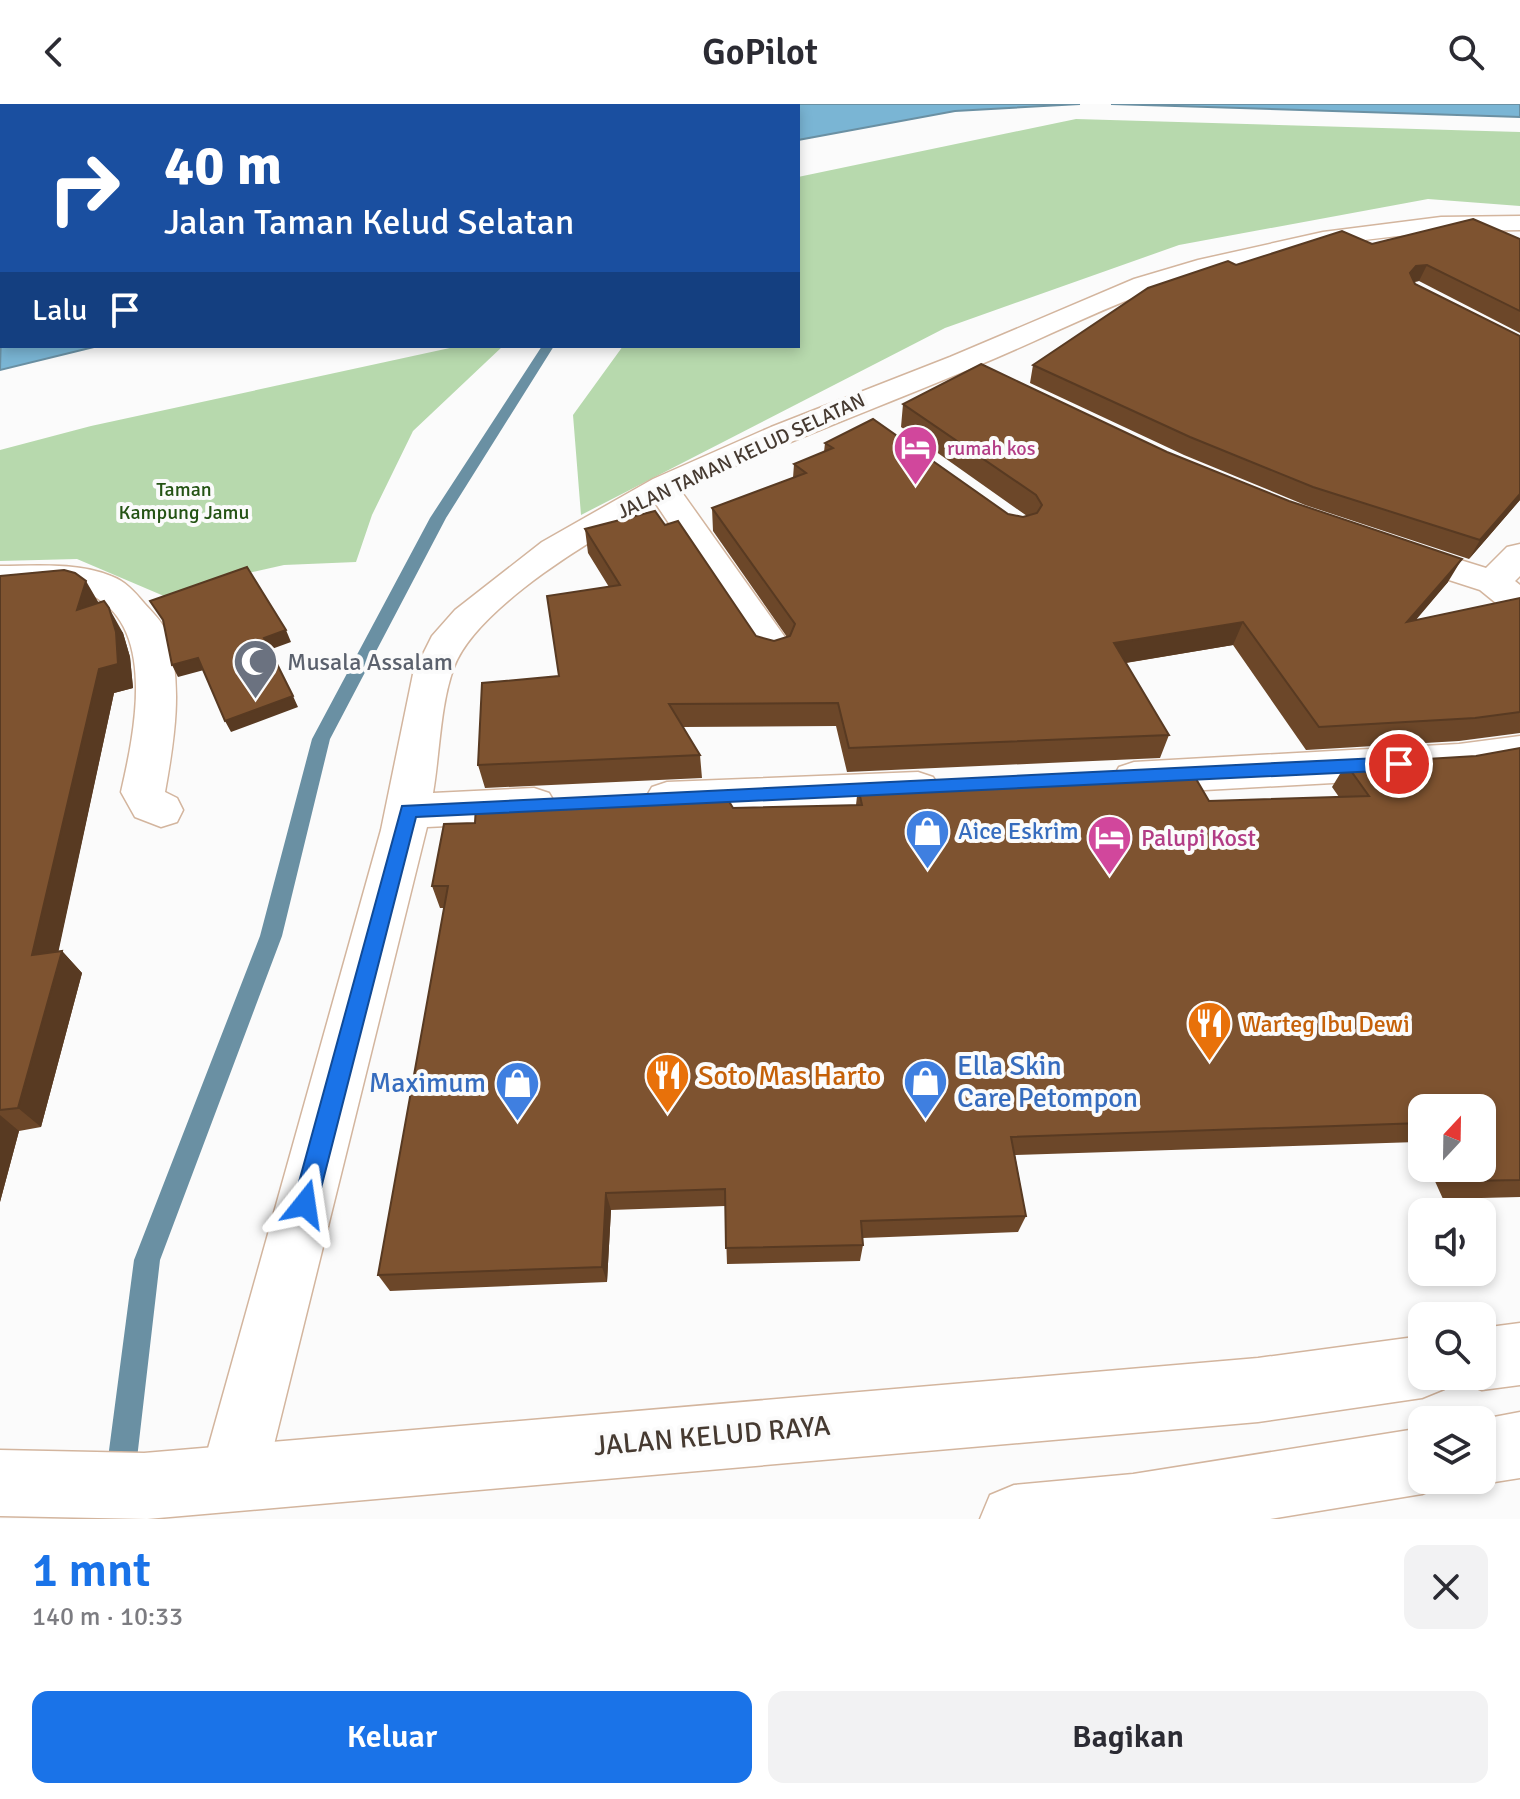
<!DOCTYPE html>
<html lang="id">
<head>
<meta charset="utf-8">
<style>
  :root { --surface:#fff; --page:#f2f2f3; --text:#2b2b33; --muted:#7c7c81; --accent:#1a73e8 }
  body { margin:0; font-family:Signika,sans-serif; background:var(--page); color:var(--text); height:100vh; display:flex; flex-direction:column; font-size:30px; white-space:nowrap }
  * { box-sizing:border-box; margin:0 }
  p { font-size:26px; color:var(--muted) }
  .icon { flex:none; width:44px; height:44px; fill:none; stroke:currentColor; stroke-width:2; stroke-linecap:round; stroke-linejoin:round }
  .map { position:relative; height:1415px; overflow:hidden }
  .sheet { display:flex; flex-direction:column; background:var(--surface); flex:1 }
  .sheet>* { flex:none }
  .hud { position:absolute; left:0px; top:0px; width:800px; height:244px; box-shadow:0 4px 12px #0003; background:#1a4fa0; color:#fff; overflow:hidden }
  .needle { width:52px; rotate:22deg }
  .buttons { position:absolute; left:1408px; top:990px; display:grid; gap:16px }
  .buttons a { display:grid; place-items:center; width:88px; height:88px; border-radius:16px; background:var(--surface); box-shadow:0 4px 12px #0003; font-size:40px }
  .pin { position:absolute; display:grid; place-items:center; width:68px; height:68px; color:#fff; margin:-34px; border:4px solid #fff; border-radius:50%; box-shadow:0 2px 8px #0007 }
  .me { position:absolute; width:88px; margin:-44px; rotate:15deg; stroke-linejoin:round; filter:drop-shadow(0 0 6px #0008) }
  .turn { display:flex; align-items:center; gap:28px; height:168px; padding:0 32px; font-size:36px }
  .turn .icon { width:104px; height:104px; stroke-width:2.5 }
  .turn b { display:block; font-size:56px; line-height:68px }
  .then { display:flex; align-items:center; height:76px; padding:0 32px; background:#0003; gap:16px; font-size:30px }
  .round { display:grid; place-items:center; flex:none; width:84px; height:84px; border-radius:16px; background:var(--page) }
  .headline { display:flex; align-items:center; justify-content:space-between; height:136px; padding:0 32px }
  h1 { font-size:48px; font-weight:600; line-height:60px; color:var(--accent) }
  .action { display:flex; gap:16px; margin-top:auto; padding:16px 32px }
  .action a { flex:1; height:92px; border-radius:16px; background:var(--accent); color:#fff; font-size:32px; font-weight:600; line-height:92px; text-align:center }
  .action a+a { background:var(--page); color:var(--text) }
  header { display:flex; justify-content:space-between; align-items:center; height:104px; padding:0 32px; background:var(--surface); font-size:36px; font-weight:600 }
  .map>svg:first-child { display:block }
  .green { fill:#b7d9ad }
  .water { fill:#7ab5d4; stroke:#6a90a3; stroke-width:2 }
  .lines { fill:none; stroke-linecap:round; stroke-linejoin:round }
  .stream { fill:#6a90a3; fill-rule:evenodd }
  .street-casing { stroke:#d3b59e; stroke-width:3 }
  .secondary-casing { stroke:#d3b59e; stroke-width:3 }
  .street { fill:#fff; fill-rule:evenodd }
  .secondary { fill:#fff; fill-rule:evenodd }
  .wall { fill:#6c4729 }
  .shaded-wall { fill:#583a22 }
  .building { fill:#7e5330; stroke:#583a22; stroke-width:2 }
  .route { fill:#1a73e8; stroke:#114b97; stroke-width:2 }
  .labels { text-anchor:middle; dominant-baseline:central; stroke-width:8; stroke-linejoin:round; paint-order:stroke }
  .far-hotel-label { font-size:20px; fill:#b23c85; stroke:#fbfbfb; text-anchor:start }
  .far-street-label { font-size:20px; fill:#463a31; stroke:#fbfbfb }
  .far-park-label { font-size:20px; fill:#245314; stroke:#fbfbfb }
  .worship-label { font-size:24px; fill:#5b616d; stroke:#fbfbfb; text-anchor:start }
  .shop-label { font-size:24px; fill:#366cbe; stroke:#fbfbfb; text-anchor:start }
  .hotel-label { font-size:24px; fill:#b23c85; stroke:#fbfbfb; text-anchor:start }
  .food-label { font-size:24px; fill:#c56008; stroke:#fbfbfb; text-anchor:start }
  .near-shop-label { font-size:28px; fill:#366cbe; stroke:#fbfbfb; text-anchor:start }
  .near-food-label { font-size:28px; fill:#c56008; stroke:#fbfbfb; text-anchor:start }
  .near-street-label { font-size:28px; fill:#463a31; stroke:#fbfbfb }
</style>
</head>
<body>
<header><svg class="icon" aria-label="back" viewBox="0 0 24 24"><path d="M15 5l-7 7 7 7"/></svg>GoPilot<svg class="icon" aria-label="search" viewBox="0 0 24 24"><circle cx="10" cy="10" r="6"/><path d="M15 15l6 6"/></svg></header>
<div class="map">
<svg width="1520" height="1415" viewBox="0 0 1520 1415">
  <rect width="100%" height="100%" fill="#fbfbfb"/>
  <!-- green -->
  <path class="green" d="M 1076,15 L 1520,28 L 1520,102 L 1428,95 L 1179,141 L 945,224 L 581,411 L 573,311 L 623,242 L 798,242 L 798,73 Z
    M 459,242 L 503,242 L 413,327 L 372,411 L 356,458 L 284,461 L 248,469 L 178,498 L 77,455 L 0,457 L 0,346 L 91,322 Z"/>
  <!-- water -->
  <path class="water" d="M 676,0 L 1080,0 L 955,7 L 798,36 L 798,2 L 668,2 Z
    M 1111,0 L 1520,0 L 1520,13 Z
    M 2,193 L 2,242 L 98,242 L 0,266 Z"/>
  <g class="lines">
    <!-- stream -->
    <path class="stream" d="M 542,242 L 554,242 L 446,414 L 330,635 L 282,832 L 160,1156 L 130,1415 L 100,1415 L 134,1156 L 260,832 L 312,635 L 430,414 Z"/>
    <defs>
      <path id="street" d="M 1520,112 L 1520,126 C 1397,126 1272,144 1156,185 C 1093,208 1034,239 972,264 C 875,305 776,341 681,387 L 787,536 L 792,545 L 787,554 L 773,558 L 759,554 L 656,400 C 600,430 477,502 454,563 C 440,601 440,648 433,689 L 534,684 L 549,689 L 556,701 L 549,713 L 534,718 L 427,723 L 266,1373 L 256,1396 L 233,1406 L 210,1396 L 200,1373 L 381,726 L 413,570 L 432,532 L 455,506 L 542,438 L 653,375 L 771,323 L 950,253 L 1134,175 L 1198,156 L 1323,128 L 1441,113 Z
        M 1399,437 L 1486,464 L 1507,443 L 1520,440 L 1520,472 L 1515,477 L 1520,481 L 1520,512 L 1507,508 L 1480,486 L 1387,456 L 1381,448 L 1387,440 Z
        M 0,462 C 35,462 78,458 111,472 C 125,477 135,488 144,499 C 152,508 162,517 166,528 C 184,577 174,638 165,688 L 177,694 L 183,706 L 177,718 L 161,723 L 135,713 L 121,688 C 134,631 158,523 91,491 C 66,480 27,485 0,484 Z
        M 1520,632 L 1520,662 L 1459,672 L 1134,690 L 1119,685 L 1113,674 L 1119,663 L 1134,658 L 1459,640 Z
        M 918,668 L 933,673 L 940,684 L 933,695 L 918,700 L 667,712 L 652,707 L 645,695 L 652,683 L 667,678 Z
        M 1520,1308 L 1520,1374 L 1482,1380 L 1473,1376 L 1482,1376 L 1482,1316 L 1478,1316 Z
        M 1422,1324 L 1422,1376 L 1447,1376 L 1445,1380 L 1422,1390 L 1270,1415 L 980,1415 L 990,1391 L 1014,1381 L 1133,1370 Z"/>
      <path id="secondary" d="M 152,0 L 185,0 L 151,2 Z
        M 1520,1219 L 1520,1281 L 1482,1286 L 1460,1277 L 1458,1272 L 1482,1272 L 1482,1224 Z
        M 1422,1232 L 1422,1272 L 1450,1272 L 1444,1285 L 1422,1294 L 1258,1318 L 147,1415 L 0,1412 L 0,1346 L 144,1349 L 1258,1254 Z"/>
    </defs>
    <!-- street casing -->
    <use href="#street" class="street-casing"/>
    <!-- secondary casing -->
    <use href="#secondary" class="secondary-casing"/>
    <!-- street -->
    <use href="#street" class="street"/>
    <!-- secondary -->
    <use href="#secondary" class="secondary"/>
  </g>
  <!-- wall -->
  <path class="wall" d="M 1520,135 L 1520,229 L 1419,177 L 1414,178 L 1520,396 L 1469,455 L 1305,401 L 1184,351 L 1030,279 L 1033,261 L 1236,161 L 1372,140 Z
    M 903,300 L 1448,478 L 1415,516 L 1520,494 L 1520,629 L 1459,637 L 1306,646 L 1233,541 L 1126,559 L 1169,631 L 1160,654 L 847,668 L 836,622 L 683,623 L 700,651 L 702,674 L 485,684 L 478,661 L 559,572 L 609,483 L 588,449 L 585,425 L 665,421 L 756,532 L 774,537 L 787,533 L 713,427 L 712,404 L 793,374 L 794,360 L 824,348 L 825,339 L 1008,410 L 1023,413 L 1027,412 L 901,323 Z
    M 0,472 L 99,499 L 123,529 L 130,553 L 133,584 L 114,589 L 58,847 L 62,847 L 82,869 L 41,1023 L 19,1027 L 0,1098 Z
    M 1520,644 L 1520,1093 L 1443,1095 L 1429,1064 L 1482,1064 L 1422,1004 L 1422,1048 L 1417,1038 L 1015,1051 L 1026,1112 L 1018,1128 L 863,1134 L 863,1141 L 860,1157 L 727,1160 L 725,1102 L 611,1106 L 607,1178 L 390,1187 L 378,1171 L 444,804 L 440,804 L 432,782 L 475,719 L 733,704 L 856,701 L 858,683 L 1209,697 L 1339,693 L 1332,683 L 1346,660 L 1476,652 Z"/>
  <!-- shaded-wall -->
  <path class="shaded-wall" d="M 1427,161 L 1419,177 L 1408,179 L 1410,169 L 1416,162 Z
    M 1520,390 L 1520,396 L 1469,455 L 1480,436 Z
    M 1462,455 L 1448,478 L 1394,542 L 1407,518 Z
    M 86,477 L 100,501 L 77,506 Z
    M 109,504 L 123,529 L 130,553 L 133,584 L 114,589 L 53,873 L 32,851 L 99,565 Z
    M 1243,518 L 1233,541 L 1106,562 L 1114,539 Z
    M 286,526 L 291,538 L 269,546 L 264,534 Z
    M 198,554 L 204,566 L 178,573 L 172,561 Z
    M 293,592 L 298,603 L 231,628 L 225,617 Z
    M 62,847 L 82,869 L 41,1023 L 18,1004 Z
    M 0,1011 L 19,1027 L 0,1098 Z
    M 606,1089 L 611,1106 L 607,1178 L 602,1163 Z"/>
  <!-- building -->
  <path class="building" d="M 1473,115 L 1520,135 L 1520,207 L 1427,161 L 1416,162 L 1410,169 L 1415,180 L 1520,232 L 1520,390 L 1480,436 L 1313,383 L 1190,333 L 1033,261 L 1148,184 L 1228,157 L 1236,161 L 1342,127 L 1372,140 Z
    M 981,260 L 1167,348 L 1289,397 L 1462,455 L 1407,518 L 1520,494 L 1520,608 L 1475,614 L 1319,623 L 1243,518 L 1114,539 L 1169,631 L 849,644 L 838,599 L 669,600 L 700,651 L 478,661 L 482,579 L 559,572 L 547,492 L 620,481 L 585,425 L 655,407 L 665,421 L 678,417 L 756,532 L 774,537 L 790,532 L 795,520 L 712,404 L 806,369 L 794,360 L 833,344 L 825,339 L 873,315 L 1008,410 L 1023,413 L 1037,409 L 1042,401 L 1036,391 L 903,300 Z
    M 247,463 L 286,526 L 264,534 L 293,592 L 225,617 L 198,554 L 172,561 L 163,516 L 150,497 Z
    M 64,466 L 75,469 L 86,477 L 77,506 L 104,497 L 109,504 L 116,528 L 118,560 L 99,565 L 32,851 L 62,847 L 18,1004 L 0,1006 L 0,472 Z
    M 1520,644 L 1520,1076 L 1465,1077 L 1459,1064 L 1482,1064 L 1482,1004 L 1422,1004 L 1422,1019 L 1011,1033 L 1026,1112 L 861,1117 L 863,1141 L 726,1144 L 725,1085 L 606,1089 L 602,1163 L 378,1171 L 448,782 L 432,782 L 444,720 L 475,719 L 476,701 L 724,689 L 733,704 L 862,701 L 858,683 L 1192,668 L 1209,697 L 1369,692 L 1346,660 L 1476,652 Z"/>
  <!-- route -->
  <path class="route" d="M 1399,653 L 1407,660 L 1399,666 L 416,713 L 317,1100 L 313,1109 L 305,1112 L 297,1109 L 293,1100 L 402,702 Z"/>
  <!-- icons -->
  <defs>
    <symbol id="hotel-pin" viewBox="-11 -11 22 30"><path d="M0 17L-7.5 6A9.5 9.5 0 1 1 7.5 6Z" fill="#d1479c" stroke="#fbfbfb"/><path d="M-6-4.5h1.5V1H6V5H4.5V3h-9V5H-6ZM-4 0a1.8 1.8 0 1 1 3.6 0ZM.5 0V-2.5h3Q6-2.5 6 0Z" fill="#fff"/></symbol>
    <symbol id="mosque-pin" viewBox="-11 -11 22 30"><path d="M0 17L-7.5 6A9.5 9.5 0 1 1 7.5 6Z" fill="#6b7280" stroke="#fbfbfb"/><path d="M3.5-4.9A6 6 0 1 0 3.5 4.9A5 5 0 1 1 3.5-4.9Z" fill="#fff"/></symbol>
    <symbol id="shop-pin" viewBox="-11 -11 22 30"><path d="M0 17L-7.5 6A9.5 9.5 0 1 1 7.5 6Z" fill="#3f7fe0" stroke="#fbfbfb"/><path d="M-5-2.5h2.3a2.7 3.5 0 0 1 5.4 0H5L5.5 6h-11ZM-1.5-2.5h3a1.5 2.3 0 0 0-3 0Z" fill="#fff"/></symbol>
    <symbol id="restaurant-pin" viewBox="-11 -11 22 30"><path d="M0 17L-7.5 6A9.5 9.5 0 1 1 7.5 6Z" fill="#e8710a" stroke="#fbfbfb"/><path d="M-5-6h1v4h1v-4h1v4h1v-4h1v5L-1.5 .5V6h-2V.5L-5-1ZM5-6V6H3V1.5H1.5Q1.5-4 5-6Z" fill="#fff"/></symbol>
  </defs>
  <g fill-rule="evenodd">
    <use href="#hotel-pin" x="890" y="318" width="51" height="69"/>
    <use href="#mosque-pin" x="230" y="532" width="51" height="69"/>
    <use href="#shop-pin" x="902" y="702" width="51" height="69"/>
    <use href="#hotel-pin" x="1084" y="708" width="51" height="69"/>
    <use href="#restaurant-pin" x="1184" y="894" width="51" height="69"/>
    <use href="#restaurant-pin" x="642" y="946" width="51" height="69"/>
    <use href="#shop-pin" x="900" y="952" width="51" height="69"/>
    <use href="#shop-pin" x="492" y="954" width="51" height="69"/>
  </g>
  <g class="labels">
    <!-- far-hotel labels -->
    <g class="far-hotel-label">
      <text x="947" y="344">rumah kos</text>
    </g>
    <!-- far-street labels -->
    <g class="far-street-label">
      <text transform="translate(741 352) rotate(-25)">JALAN TAMAN KELUD SELATAN</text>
    </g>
    <!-- far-park labels -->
    <g class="far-park-label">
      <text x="184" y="385">Taman<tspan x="184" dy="23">Kampung Jamu</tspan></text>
    </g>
    <!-- worship labels -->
    <g class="worship-label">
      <text x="287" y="558">Musala Assalam</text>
    </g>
    <!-- shop labels -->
    <g class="shop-label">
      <text x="958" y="727">Aice Eskrim</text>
    </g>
    <!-- hotel labels -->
    <g class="hotel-label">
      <text x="1141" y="734">Palupi Kost</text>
    </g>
    <!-- food labels -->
    <g class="food-label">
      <text x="1241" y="920">Warteg Ibu Dewi</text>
    </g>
    <!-- near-shop labels -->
    <g class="near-shop-label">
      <text x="957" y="962">Ella Skin<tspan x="957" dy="32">Care Petompon</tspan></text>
      <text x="486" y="979" text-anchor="end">Maximum</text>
    </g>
    <!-- near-food labels -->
    <g class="near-food-label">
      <text x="698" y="972">Soto Mas Harto</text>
    </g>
    <!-- near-street labels -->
    <g class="near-street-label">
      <text transform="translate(712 1332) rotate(-5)">JALAN KELUD RAYA</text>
    </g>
  </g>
</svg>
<div class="buttons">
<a><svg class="needle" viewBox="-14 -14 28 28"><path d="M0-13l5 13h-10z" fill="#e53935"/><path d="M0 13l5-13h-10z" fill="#7c7c81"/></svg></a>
<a><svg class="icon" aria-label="sound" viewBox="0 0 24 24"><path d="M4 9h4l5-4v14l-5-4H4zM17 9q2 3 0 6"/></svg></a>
<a><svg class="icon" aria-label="search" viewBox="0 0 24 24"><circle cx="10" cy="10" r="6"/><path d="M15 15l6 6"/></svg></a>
<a><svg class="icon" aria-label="layers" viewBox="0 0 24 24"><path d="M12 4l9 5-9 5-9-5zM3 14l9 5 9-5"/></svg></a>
</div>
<div class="pin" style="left:1399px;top:660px;background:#d93025"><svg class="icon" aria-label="arrive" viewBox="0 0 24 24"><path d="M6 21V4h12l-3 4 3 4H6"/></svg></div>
<svg class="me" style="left:305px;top:1100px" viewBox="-20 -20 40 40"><path d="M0-17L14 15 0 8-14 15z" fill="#1a73e8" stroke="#fff" stroke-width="4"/></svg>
<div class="hud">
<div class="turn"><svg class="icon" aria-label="right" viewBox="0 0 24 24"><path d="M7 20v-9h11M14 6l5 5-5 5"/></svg><div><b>40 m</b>Jalan Taman Kelud Selatan</div></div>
<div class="then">Lalu<svg class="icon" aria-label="arrive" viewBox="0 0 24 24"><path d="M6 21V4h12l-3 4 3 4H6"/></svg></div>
</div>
</div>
<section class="sheet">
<div class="headline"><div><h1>1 mnt</h1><p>140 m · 10:33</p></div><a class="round"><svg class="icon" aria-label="close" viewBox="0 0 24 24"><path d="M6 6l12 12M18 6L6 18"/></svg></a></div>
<div class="action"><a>Keluar</a><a>Bagikan</a></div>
</section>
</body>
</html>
